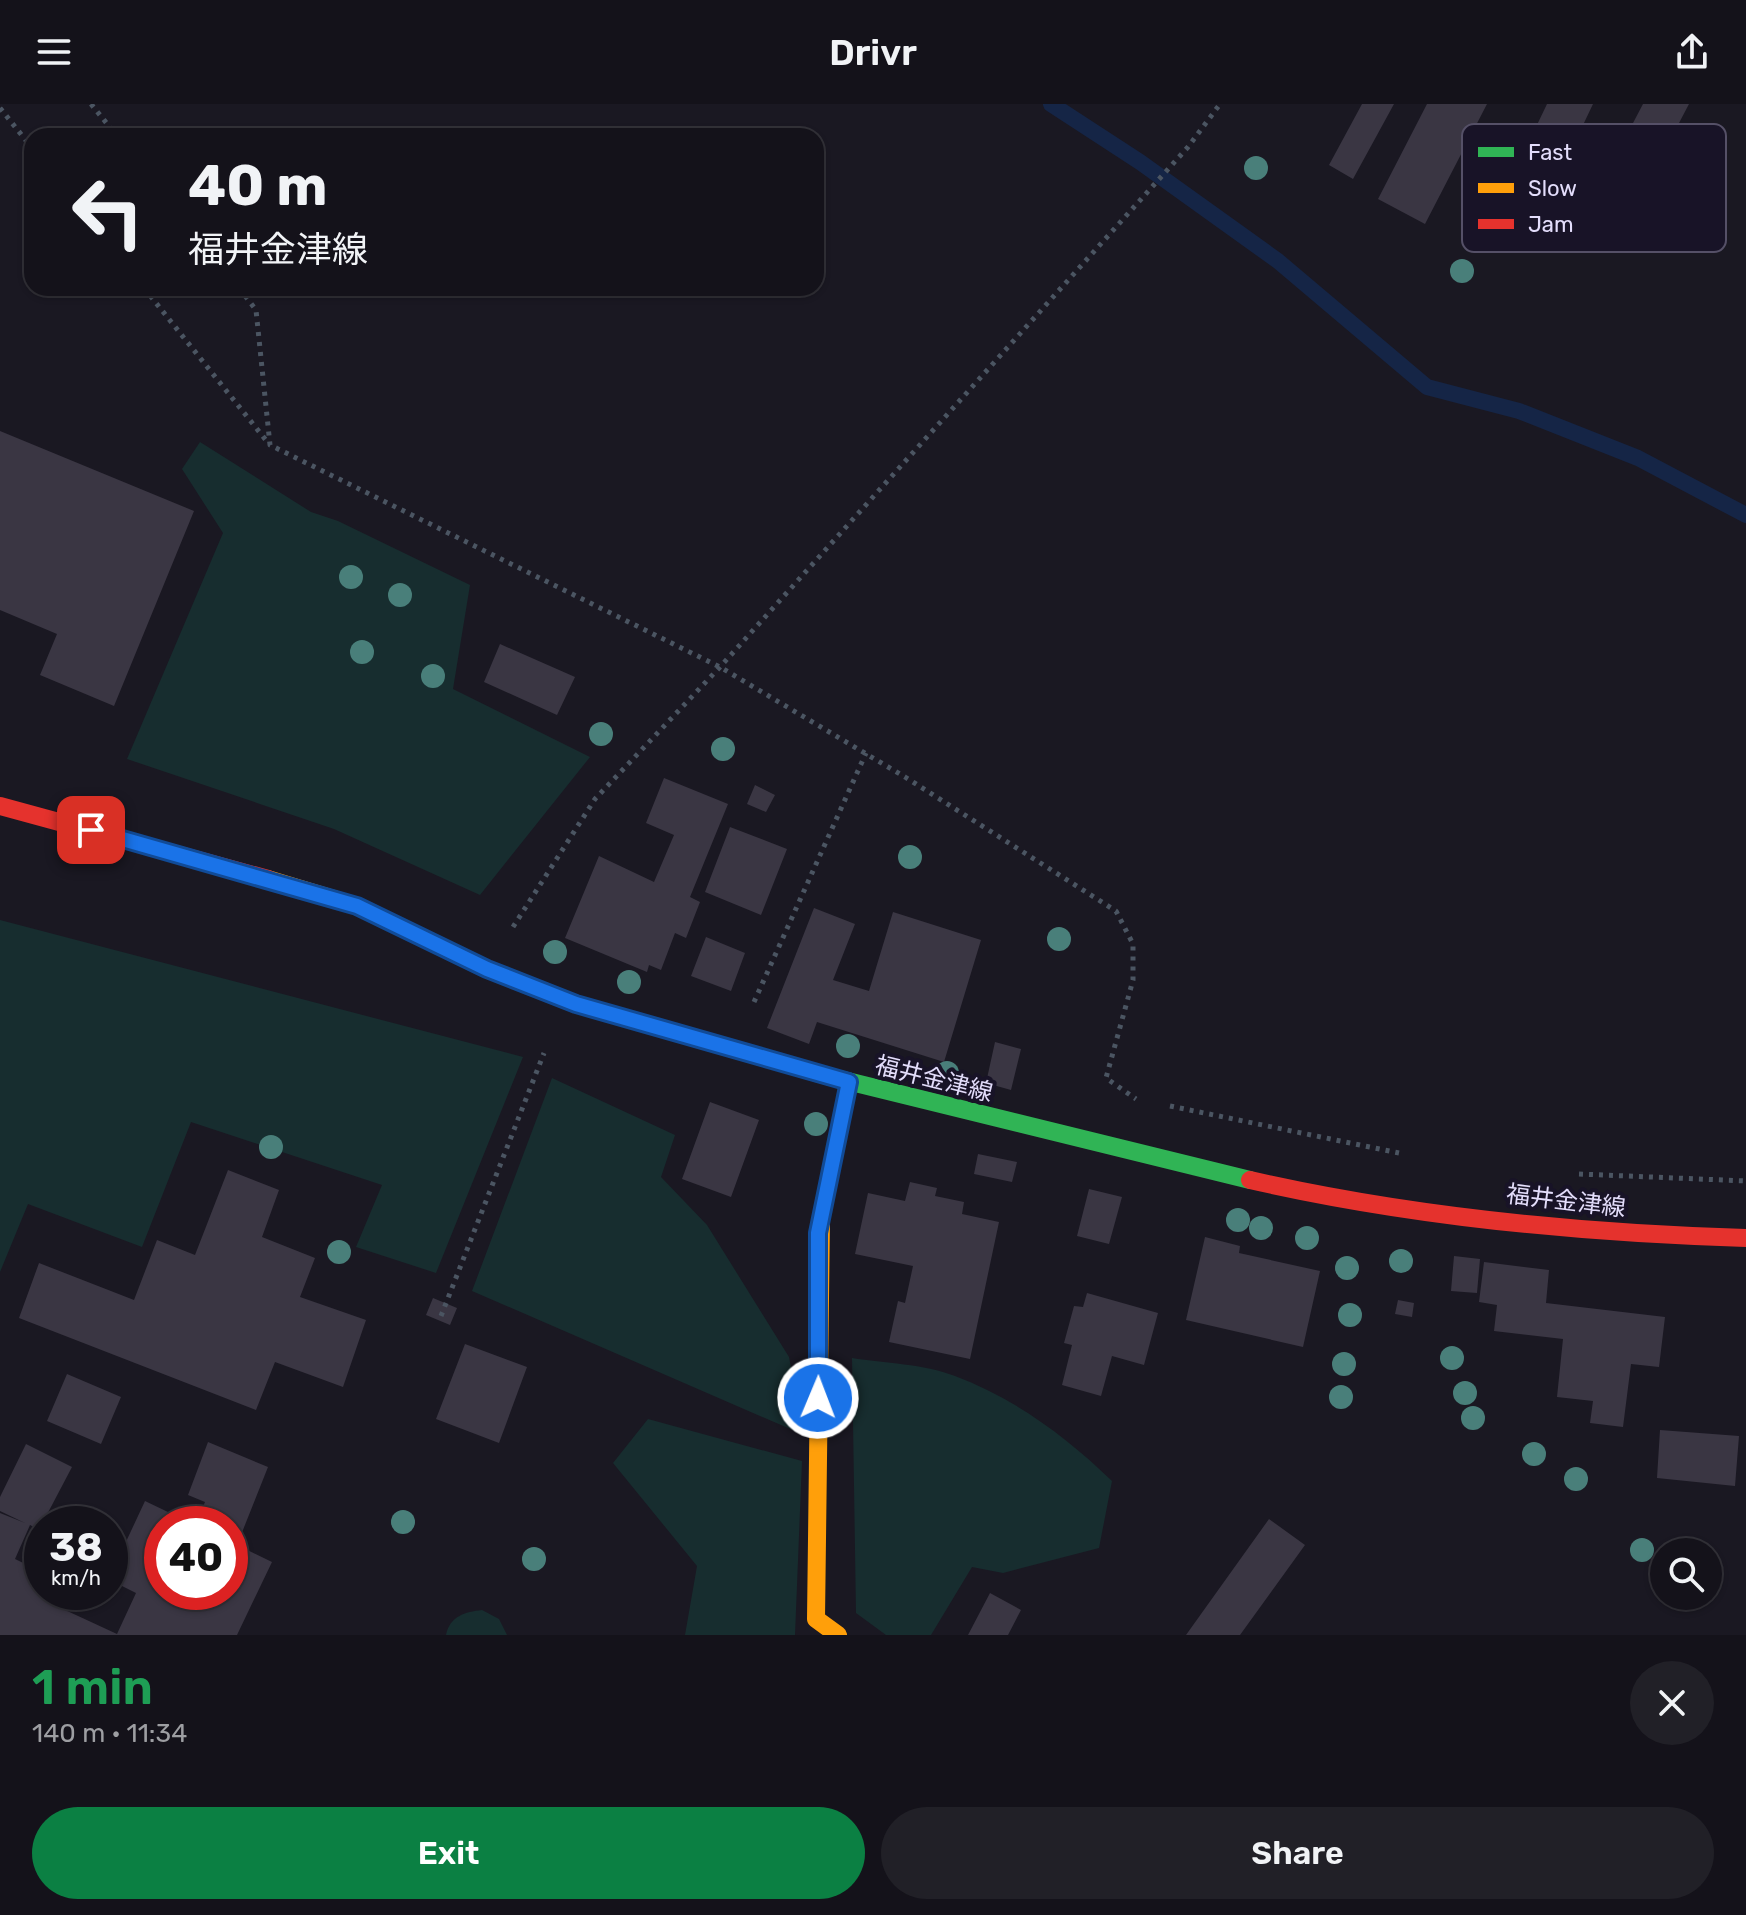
<!DOCTYPE html>
<html lang="en">
<head>
<meta charset="utf-8">
<style>
  :root { --surface:#14121a; --page:#212027; --text:#f1f3f6; --muted:#9d9ea2; --line:#333239; --accent:#0b8043 }
  body { margin:0; font-family:Rubik,"Noto Sans JP",sans-serif; background:var(--page); color:var(--text); height:100vh; display:flex; flex-direction:column; font-size:30px; white-space:nowrap }
  * { box-sizing:border-box; margin:0 }
  p { font-size:26px; color:var(--muted) }
  .icon { flex:none; width:44px; height:44px; fill:none; stroke:currentColor; stroke-width:2; stroke-linecap:round; stroke-linejoin:round }
  .map { position:relative; height:1531px; overflow:hidden }
  .sheet { display:flex; flex-direction:column; background:var(--surface); flex:1 }
  .sheet>* { flex:none }
  .hud { position:absolute; left:24px; top:24px; width:800px; height:168px; border-radius:24px; box-shadow:0 2px 6px #0004,0 0 0 2px var(--line); background:#14121a; color:var(--text); overflow:hidden }
  .fabs { position:absolute; left:1650px; top:1434px; display:grid; gap:16px }
  .fabs a { display:grid; place-items:center; width:72px; height:72px; border-radius:50%; background:var(--surface); box-shadow:0 2px 6px #0004,0 0 0 2px var(--line); font-size:40px }
  .speed { position:absolute; left:24px; top:1402px; display:flex; gap:16px; font-size:40px; font-weight:700; text-align:center }
  .speed>* { display:grid; place-content:center; width:104px; height:104px; border-radius:50%; background:var(--surface); box-shadow:0 2px 6px #0004,0 0 0 2px var(--line); line-height:1 }
  .speed small { font-size:20px; font-weight:400 }
  .speed .limit { border:12px solid #d22; background:#fff; color:#111 }
  .pin { position:absolute; display:grid; place-items:center; width:68px; height:68px; color:#fff; margin:-34px; border-radius:16px; box-shadow:0 4px 12px #0006 }
  .me { position:absolute; width:88px; margin:-44px; rotate:1deg; stroke-linejoin:round; filter:drop-shadow(0 0 6px #0008) }
  .turn { display:flex; align-items:center; gap:28px; height:168px; padding:0 32px; font-size:36px }
  .turn .icon { width:104px; height:104px; stroke-width:2.5 }
  .turn b { display:block; font-size:56px; line-height:68px }
  .round { display:grid; place-items:center; flex:none; width:84px; height:84px; border-radius:42px; background:var(--page) }
  .overview { display:flex; align-items:center; justify-content:space-between; height:136px; padding:0 32px }
  h1 { font-size:48px; font-weight:600; line-height:60px; color:#1e9e55 }
  .action { display:flex; gap:16px; margin-top:auto; padding:16px 32px }
  .action a { flex:1; height:92px; border-radius:48px; background:var(--accent); color:#fff; font-size:32px; font-weight:600; line-height:92px; text-align:center }
  .action a+a { background:var(--page); color:var(--text) }
  header { display:flex; justify-content:space-between; align-items:center; height:104px; padding:0 32px; background:var(--surface); font-size:36px; font-weight:600 }
  .map>svg:first-child { display:block }
  .green { fill:#172d2f }
  .lines { fill:none; stroke-linecap:round; stroke-linejoin:round }
  .stream { stroke:#152546; stroke-width:16 }
  .building { fill:#3a3643 }
  .path { stroke:#4b5562; stroke-width:5; stroke-dasharray:4 6; stroke-linecap:butt }
  .fast { stroke:#30b455; stroke-width:18 }
  .slow { stroke:#ff9f0a; stroke-width:18 }
  .jam { stroke:#e5322d; stroke-width:18 }
  .tree { fill:#497f7a }
  .route-casing { stroke:#114b97; stroke-width:20 }
  .route { stroke:#1a73e8; stroke-width:14 }
  .labels { text-anchor:middle; dominant-baseline:central; stroke-width:8; stroke-linejoin:round; paint-order:stroke }
  .street-label { font-size:24px; fill:#e3ddfb; stroke:#181327 }
  .key { fill:#181327; stroke:#555067; stroke-width:2 }
  .key-label { font-size:22px; fill:#e3ddfb }
</style>
</head>
<body>
<header><svg class="icon" aria-label="menu" viewBox="0 0 24 24"><path d="M4 6h16M4 12h16M4 18h16"/></svg>Drivr<svg class="icon" aria-label="share" viewBox="0 0 24 24"><path d="M12 15V3M7 8l5-5 5 5M5 13v7h14v-7"/></svg></header>
<div class="map">
<svg width="1746" height="1531" viewBox="0 0 1746 1531">
  <rect width="100%" height="100%" fill="#1a1822"/>
  <!-- green -->
  <path class="green" d="M 200,338 L 311,408 L 338,417 L 470,481 L 453,585 L 590,653 L 480,791 L 334,725 L 127,655 L 223,429 L 182,365 Z
    M 0,816 L 523,953 L 436,1169 L 356,1143 L 382,1081 L 191,1018 L 142,1143 L 28,1100 L 0,1168 Z
    M 552,974 L 675,1031 L 661,1073 L 707,1121 L 789,1253 L 804,1331 L 472,1187 Z
    M 852,1254 C 884,1259 924,1260 955,1272 C 1014,1294 1067,1333 1112,1377 L 1099,1444 L 1003,1469 L 972,1463 L 931,1531 L 886,1531 L 856,1509 Z
    M 648,1315 L 802,1357 L 795,1531 L 685,1531 L 697,1462 L 613,1359 Z
    M 482,1506 L 499,1515 L 507,1531 L 446,1531 C 450,1512 465,1508 482,1506 Z"/>
  <g class="lines">
    <!-- stream -->
    <path class="stream" d="M 1051,0 L 1140,58 L 1278,157 L 1427,283 L 1519,307 L 1638,354 L 1746,411"/>
  </g>
  <!-- building -->
  <path class="building" d="M 1362,0 L 1394,0 L 1353,75 L 1329,61 Z
    M 1427,0 L 1487,0 L 1425,120 L 1378,95 Z
    M 1547,0 L 1593,0 L 1574,40 L 1536,23 Z
    M 1643,0 L 1689,0 L 1648,78 L 1612,59 Z
    M 0,327 L 194,407 L 114,602 L 40,571 L 57,530 L 0,506 Z
    M 500,540 L 575,573 L 557,611 L 484,578 Z
    M 664,674 L 728,700 L 690,793 L 700,798 L 686,834 L 675,829 L 661,866 L 649,861 L 647,868 L 565,834 L 599,752 L 654,778 L 674,731 L 646,719 Z
    M 755,681 L 775,691 L 766,708 L 747,700 Z
    M 730,723 L 787,745 L 761,811 L 705,788 Z
    M 814,804 L 855,820 L 833,876 L 869,887 L 893,808 L 981,836 L 944,958 L 817,918 L 809,940 L 767,924 Z
    M 706,833 L 745,849 L 731,887 L 691,872 Z
    M 995,938 L 1021,945 L 1011,986 L 986,979 Z
    M 710,998 L 759,1016 L 731,1093 L 682,1075 Z
    M 978,1050 L 1017,1058 L 1012,1078 L 974,1070 Z
    M 228,1066 L 279,1086 L 262,1133 L 315,1154 L 300,1193 L 366,1216 L 343,1283 L 275,1258 L 256,1306 L 19,1214 L 39,1159 L 134,1196 L 157,1136 L 195,1151 Z
    M 910,1078 L 937,1084 L 935,1092 L 964,1098 L 962,1110 L 999,1118 L 970,1255 L 889,1238 L 898,1197 L 905,1199 L 913,1162 L 855,1150 L 868,1089 L 905,1097 Z
    M 1089,1085 L 1122,1093 L 1109,1140 L 1077,1132 Z
    M 1205,1133 L 1240,1142 L 1239,1149 L 1320,1167 L 1303,1243 L 1186,1216 Z
    M 1454,1152 L 1480,1155 L 1477,1189 L 1451,1187 Z
    M 1484,1158 L 1549,1166 L 1546,1199 L 1665,1213 L 1659,1263 L 1631,1260 L 1623,1323 L 1590,1319 L 1593,1297 L 1557,1293 L 1563,1235 L 1494,1227 L 1497,1201 L 1479,1198 Z
    M 1087,1189 L 1158,1209 L 1144,1261 L 1112,1252 L 1101,1292 L 1062,1281 L 1072,1241 L 1064,1239 L 1074,1202 L 1083,1203 Z
    M 433,1194 L 457,1204 L 450,1221 L 426,1211 Z
    M 1398,1196 L 1414,1199 L 1412,1213 L 1395,1210 Z
    M 465,1240 L 527,1263 L 499,1339 L 436,1315 Z
    M 67,1270 L 121,1293 L 101,1340 L 47,1317 Z
    M 1660,1326 L 1739,1332 L 1735,1382 L 1657,1374 Z
    M 208,1338 L 268,1363 L 237,1441 L 272,1458 L 237,1531 L 0,1531 L 0,1409 L 25,1419 L 0,1407 L 0,1393 L 26,1340 L 72,1363 L 42,1420 L 42,1427 L 30,1421 L 15,1455 L 42,1468 L 42,1488 L 55,1488 L 50,1499 L 117,1530 L 136,1489 L 110,1476 L 110,1472 L 145,1397 L 193,1420 L 162,1420 L 162,1488 L 230,1488 L 230,1420 L 196,1420 L 205,1398 L 188,1391 Z
    M 1269,1415 L 1305,1441 L 1240,1531 L 1186,1531 Z
    M 990,1489 L 1021,1506 L 1008,1531 L 968,1531 Z"/>
  <g class="lines">
    <!-- path -->
    <path class="path" d="M 91,0 L 117,32
      M 0,4 L 32,44
      M 144,184 L 269,340
      M 239,184 L 256,206 L 270,341 L 720,563 L 905,673 L 1116,807 L 1133,840 L 1133,876 L 1106,974 L 1136,995
      M 513,823 L 595,695 L 720,563 L 1188,43 L 1220,0
      M 754,898 L 866,649
      M 1170,1002 L 1399,1049
      M 1579,1070 L 1746,1077
      M 441,1212 L 544,949"/>
    <!-- fast -->
    <path class="fast" d="M 831,973 L 1250,1076"/>
    <!-- slow -->
    <path class="slow" d="M 268,775 L 357,802 L 487,865 L 576,900 L 831,973
      M 821,1115 L 816,1515 L 838,1531"/>
    <!-- jam -->
    <path class="jam" d="M 0,702 L 268,775
      M 1250,1076 C 1412,1113 1581,1129 1746,1134
      M 821,1115 L 849,978"/>
  </g>
  <!-- trees -->
  <g class="tree">
    <circle cx="1256" cy="64" r="12"/>
    <circle cx="1462" cy="167" r="12"/>
    <circle cx="351" cy="473" r="12"/>
    <circle cx="400" cy="491" r="12"/>
    <circle cx="362" cy="548" r="12"/>
    <circle cx="433" cy="572" r="12"/>
    <circle cx="601" cy="630" r="12"/>
    <circle cx="723" cy="645" r="12"/>
    <circle cx="910" cy="753" r="12"/>
    <circle cx="1059" cy="835" r="12"/>
    <circle cx="555" cy="848" r="12"/>
    <circle cx="629" cy="878" r="12"/>
    <circle cx="848" cy="942" r="12"/>
    <circle cx="947" cy="969" r="12"/>
    <circle cx="816" cy="1020" r="12"/>
    <circle cx="271" cy="1043" r="12"/>
    <circle cx="1238" cy="1116" r="12"/>
    <circle cx="1261" cy="1124" r="12"/>
    <circle cx="1307" cy="1134" r="12"/>
    <circle cx="339" cy="1148" r="12"/>
    <circle cx="1401" cy="1157" r="12"/>
    <circle cx="1347" cy="1164" r="12"/>
    <circle cx="1350" cy="1211" r="12"/>
    <circle cx="1452" cy="1254" r="12"/>
    <circle cx="1344" cy="1260" r="12"/>
    <circle cx="1465" cy="1289" r="12"/>
    <circle cx="1341" cy="1293" r="12"/>
    <circle cx="1473" cy="1314" r="12"/>
    <circle cx="1534" cy="1350" r="12"/>
    <circle cx="1576" cy="1375" r="12"/>
    <circle cx="403" cy="1418" r="12"/>
    <circle cx="1642" cy="1446" r="12"/>
    <circle cx="534" cy="1455" r="12"/>
  </g>
  <g class="lines">
    <defs>
      <path id="route" d="M 91,726 L 357,802 L 487,865 L 576,900 L 849,978 L 818,1129 L 818,1294"/>
    </defs>
    <!-- route casing -->
    <use href="#route" class="route-casing"/>
    <!-- route -->
    <use href="#route" class="route"/>
  </g>
  <g class="labels">
    <!-- street labels -->
    <g class="street-label">
      <text transform="translate(934 975) rotate(14)">福井金津線</text>
      <text transform="translate(1566 1097) rotate(7)">福井金津線</text>
    </g>
  </g>
  <!-- legend -->
  <rect x="1462" y="20" width="264" height="128" rx="12" class="key"/>
  <rect x="1478" y="43" width="36" height="10" fill="#30b455"/>
  <rect x="1478" y="79" width="36" height="10" fill="#ff9f0a"/>
  <rect x="1478" y="115" width="36" height="10" fill="#e5322d"/>
  <g class="key-label">
    <text x="1528" y="56">Fast</text>
    <text x="1528" y="92">Slow</text>
    <text x="1528" y="128">Jam</text>
  </g>
</svg>
<div class="fabs">
<a><svg class="icon" aria-label="search" viewBox="0 0 24 24"><circle cx="10" cy="10" r="6"/><path d="M15 15l6 6"/></svg></a>
</div>
<div class="speed"><div>38<small>km/h</small></div><div class="limit">40</div></div>
<div class="pin" style="left:91px;top:726px;background:#d93025"><svg class="icon" aria-label="arrive" viewBox="0 0 24 24"><path d="M6 21V4h12l-3 4 3 4H6"/></svg></div>
<svg class="me" style="left:818px;top:1294px" viewBox="-20 -20 40 40"><circle r="17" fill="#1a73e8" stroke="#fff" stroke-width="3"/><path d="M0-11L8 9 0 5-8 9z" fill="#fff"/></svg>
<div class="hud">
<div class="turn"><svg class="icon" aria-label="left" viewBox="0 0 24 24"><path d="M17 20v-9H6M10 6l-5 5 5 5"/></svg><div><b>40 m</b>福井金津線</div></div>
</div>
</div>
<section class="sheet">
<div class="overview"><div><h1>1 min</h1><p>140 m · 11:34</p></div><a class="round"><svg class="icon" aria-label="close" viewBox="0 0 24 24"><path d="M6 6l12 12M18 6L6 18"/></svg></a></div>
<div class="action"><a>Exit</a><a>Share</a></div>
</section>
</body>
</html>
